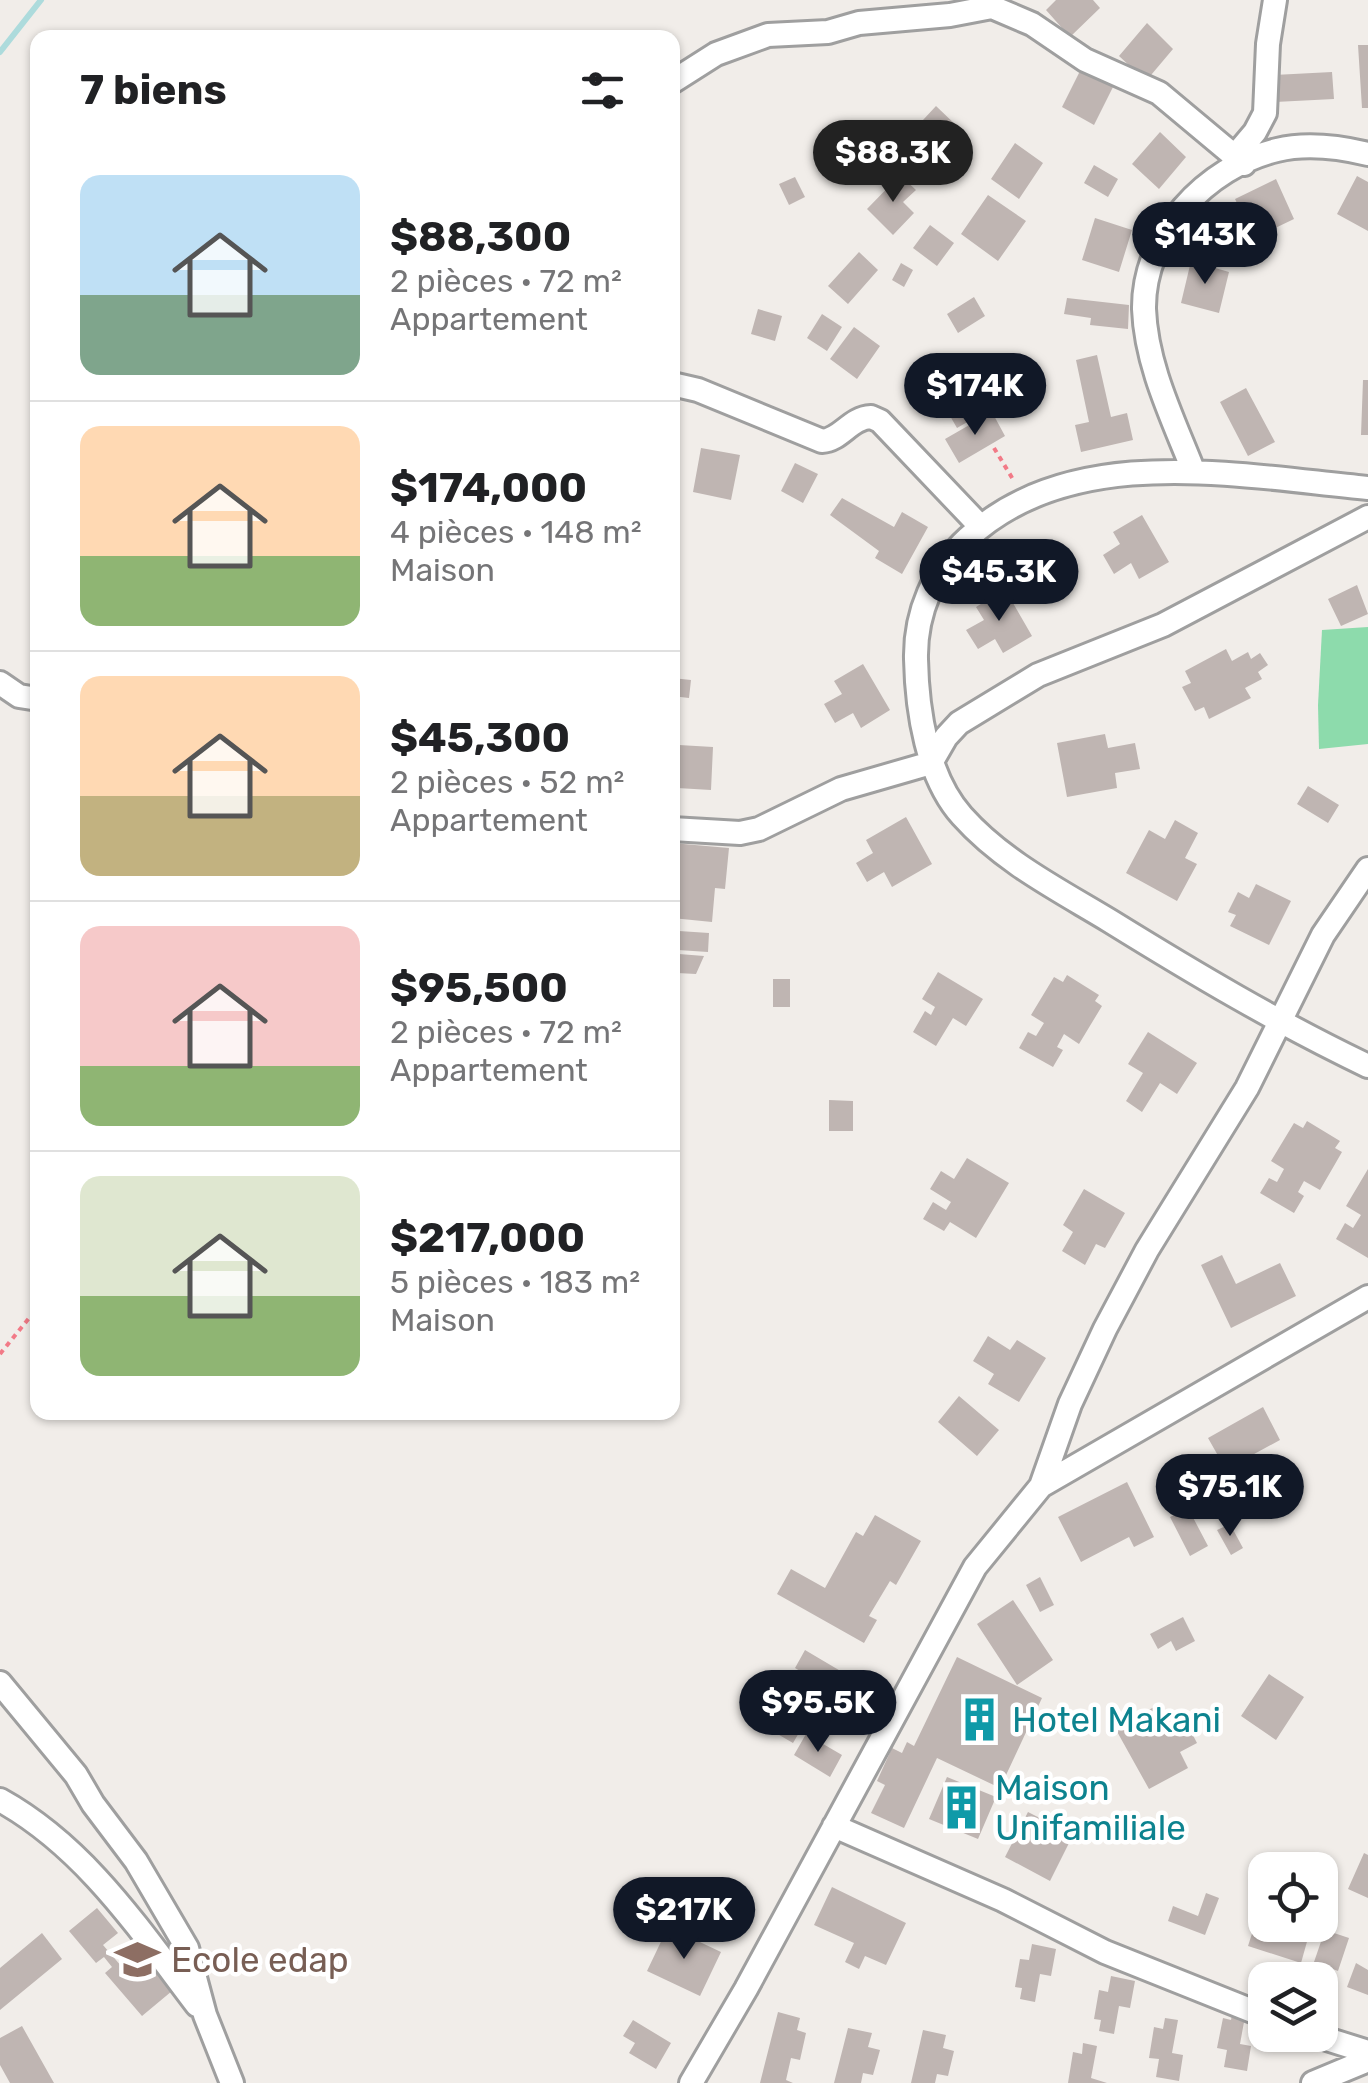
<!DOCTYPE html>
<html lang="fr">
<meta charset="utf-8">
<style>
body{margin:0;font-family:Rubik,sans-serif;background:#f2f2f2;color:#202124;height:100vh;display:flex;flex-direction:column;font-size:38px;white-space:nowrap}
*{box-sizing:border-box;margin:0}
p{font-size:32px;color:#757577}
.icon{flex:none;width:55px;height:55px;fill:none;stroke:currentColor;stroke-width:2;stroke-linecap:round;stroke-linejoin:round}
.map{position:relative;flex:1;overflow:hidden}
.side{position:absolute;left:30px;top:30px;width:650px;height:1390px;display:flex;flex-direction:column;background:#fff;border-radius:20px;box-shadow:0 2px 8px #0004}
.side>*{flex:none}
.fabs{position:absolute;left:1248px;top:1852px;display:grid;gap:20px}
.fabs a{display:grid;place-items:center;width:90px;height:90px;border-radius:20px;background:#fff;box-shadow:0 2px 8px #0004;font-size:50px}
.price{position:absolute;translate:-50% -85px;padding:0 22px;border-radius:35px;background:#111827;color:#fff;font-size:32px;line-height:65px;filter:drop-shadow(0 2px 5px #0008)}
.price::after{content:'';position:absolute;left:50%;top:60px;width:30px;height:22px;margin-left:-15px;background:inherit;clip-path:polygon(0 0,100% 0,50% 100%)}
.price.on{background:#222;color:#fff}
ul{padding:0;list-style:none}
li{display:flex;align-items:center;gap:30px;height:250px;padding:0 50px}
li+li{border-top:2px solid #e0e0e0}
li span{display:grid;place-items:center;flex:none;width:280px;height:200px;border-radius:20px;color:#555}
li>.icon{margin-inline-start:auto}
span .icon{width:120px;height:120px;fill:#fffc;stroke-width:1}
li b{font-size:42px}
h2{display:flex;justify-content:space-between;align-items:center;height:120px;padding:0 50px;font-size:42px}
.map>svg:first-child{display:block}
.pitch{fill:#8ddbac}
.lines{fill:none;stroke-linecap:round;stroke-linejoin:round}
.stream{stroke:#addbdc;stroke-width:6}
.building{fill:#bfb5b2}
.street-casing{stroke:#9f9f9f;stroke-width:28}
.path{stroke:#f27a87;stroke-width:4;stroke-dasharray:5 5;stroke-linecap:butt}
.street{stroke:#fff;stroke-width:22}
.labels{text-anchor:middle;stroke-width:9;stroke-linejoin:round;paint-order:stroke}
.culture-label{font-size:35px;fill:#0d838f;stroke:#fff;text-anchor:start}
.education-label{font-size:35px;fill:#785e54;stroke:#fff;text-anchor:start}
</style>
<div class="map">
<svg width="1368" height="2083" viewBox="0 0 1368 2083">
<rect width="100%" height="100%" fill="#f1ede9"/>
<path class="pitch" d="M1368,627v117l-49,5 -1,-44 4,-75z"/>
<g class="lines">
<path class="stream" d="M0,52l41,-52"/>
</g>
<path class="building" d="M1056,0h37l7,8 -30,29 -24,-27z
M1147,23l26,26 -27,32 -27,-25z
M1358,45h10v63h-6z
M1081,69l32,18 -19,38 -32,-18z
M1332,72l2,27 -59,3 -1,-27z
M936,106l23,22 -26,28 -23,-22z
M1160,132l26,25 -27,32 -27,-25z
M1015,143l28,20 -24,36 -28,-20z
M1094,165l24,14 -10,18 -24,-14z
M900,175l16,15 -13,12 11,11 -21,22 -26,-26z
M1357,176l11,6v49l-31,-17z
M795,177l10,20 -16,8 -10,-21z
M1276,179l18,40 -40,19 -19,-39z
M988,195l38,26 -28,40 -37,-27z
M1095,218l37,12 -13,42 -37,-12z
M930,225l24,18 -17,23 -24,-18z
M859,252l19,18 -30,34 -20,-18z
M1191,261l38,11 -10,41 -38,-10z
M901,263l12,7 -9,17 -12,-7z
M974,297l11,19 -27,17 -11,-19z
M1067,298l62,7 -1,24 -38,-4 1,-7 -27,-4z
M758,309l24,7 -7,25 -24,-7z
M822,314l20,13 -15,24 -20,-13z
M854,327l26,19 -23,33 -27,-20z
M1097,355l14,62 16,-4 6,27 -52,12 -6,-27 14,-3 -13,-62z
M950,372l26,45 -19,11 -26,-45z
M1363,380h5v55h-7z
M1246,388l29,54 -27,14 -28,-54z
M992,412l13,24 -46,27 -14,-24z
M701,448l39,7 -9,45 -38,-8z
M795,463l23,11 -15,29 -22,-12z
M842,498l52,29 8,-15 26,15 -26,47 -27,-16 4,-7 -49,-36z
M1142,515l27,47 -30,17 -8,-16 -17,11 -11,-19 17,-11 -7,-12z
M1357,585l11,29 -27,12 -13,-27z
M1005,589l27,47 -29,17 -8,-14 -17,10 -12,-19 18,-10 -8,-13z
M1226,649l6,12 16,-9 3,7 9,-6 8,12 -10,7 4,7 -17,9 6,10 -42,21 -5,-12 -9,4 -13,-24 9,-4 -6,-12z
M863,664l27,46 -29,18 -8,-15 -18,10 -11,-19 18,-10 -8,-13z
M672,678l19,2 -2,18 -17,-2z
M1105,734l3,14 27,-5 5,26 -25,4 2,15 -50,9 -10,-54z
M679,745l34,2 -2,43 -34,-2z
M1308,786l31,19 -11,18 -31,-19z
M906,817l26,47 -40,23 -8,-15 -17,10 -11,-19 17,-10 -7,-13z
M1175,820l23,13 -13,25 12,6 -20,37 -51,-28 23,-43 16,9z
M672,843l57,5 -4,41 -10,-1 -3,34 -40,-4z
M1256,884l35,17 -22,44 -39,-19 6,-11 -8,-3 10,-20 11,6z
M679,931l30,2 -1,19 -30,-2z
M679,954l25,2 -8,18 -19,-1z
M938,972l45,27 -17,27 -13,-8 -17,28 -23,-14 12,-21 6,4 4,-8 -13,-8z
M1067,975l32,20 -4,6 7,5 -23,38 -15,-10 -7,13 6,3 -10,17 -34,-19 9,-16 8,4 8,-13 -13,-8 23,-38 9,5z
M773,979h17v28h-17z
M1148,1032l49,31 -20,31 -17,-11 -18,29 -16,-11 17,-28 -15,-9z
M829,1100l24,1v30h-24z
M1307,1121l33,20 -5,7 7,4 -22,38 -16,-9 -6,11 6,4 -10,17 -34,-20 9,-15 8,4 7,-13 -13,-8 23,-38 9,5z
M967,1158l42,25 -33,55 -26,-16 -6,9 -21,-12 10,-17 13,8 5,-8 -21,-13 11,-18 13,8z
M1368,1169v89l-32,-19 9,-16 8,5 8,-13 -15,-9z
M1084,1189l41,24 -20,35 -9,-4 -11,21 -23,-14 11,-19 -10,-7z
M1222,1255l14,29 44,-21 16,33 -65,32 -30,-63z
M988,1336l22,14 7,-10 29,18 -27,44 -31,-18 6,-10 -21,-13z
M959,1396l40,34 -22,26 -39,-34z
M1263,1407l17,33 -35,19 10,18 -18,12 -29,-51z
M1127,1482l27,55 -20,10 -5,-10 -48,25 -23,-45z
M1188,1508l20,38 -18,10 -20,-39z
M875,1515l46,26 -25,44 -6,-4 -21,35 8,4 -13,23 -87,-49 14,-25 34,19 31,-56 7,4z
M1230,1524l13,24 -12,7 -14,-25z
M1040,1577l14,28 -14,7 -14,-27z
M1013,1600l40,60 -36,25 -40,-61z
M1183,1617l12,24 -19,10 -5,-10 -13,8 -8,-15z
M805,1650l71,42 -11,18 -70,-42z
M957,1657l85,41 -42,90 -63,-30 -33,70 -33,-15 14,-28 -8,-4 15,-33 10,5 5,-11 7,4z
M1269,1674l35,23 -28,43 -35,-24z
M761,1678l52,31 -20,34 -52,-30z
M1156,1706l11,21 17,-9 13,25 -17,9 8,16 -39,21 -34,-61z
M806,1734l36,21 -12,22 -36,-22z
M947,1777l49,20 -18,42 -49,-20z
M1028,1812l45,23 -23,46 -45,-24z
M1364,1853l4,2v43l-20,-9z
M832,1887l74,36 -20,42 -21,-9 -6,13 -14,-7 9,-19 -40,-18z
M1206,1893l13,5 -14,37 -37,-14 5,-15 25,10z
M97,1908l21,25 -15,12 19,22 18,-15 32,39 -30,25 -37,-43 7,-6 -8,-10 -8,6 -27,-32z
M1258,1915l7,2v8h26l19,6 -9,32 -53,-17z
M668,1927l53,25 -21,44 -53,-25z
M1325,1930l24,8 -11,33 -24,-9z
M42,1933l20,26 -62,51v-42z
M1032,1944l24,5 -5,27 -11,-2 -5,28 -15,-3 2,-11 -7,-1 5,-28 9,1z
M1356,1963l12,7v25l-21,-8z
M1111,1976l24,5 -5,27 -11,-2 -5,28 -15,-3 2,-11 -7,-1 5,-29 9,2z
M1233,2009l13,2 -6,33 11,2 -4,25 -23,-4 3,-17 -10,-2 6,-30 8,2z
M778,2012l22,6 -3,12 9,3 -6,27 -9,-2 -5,22 7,3h-33z
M1165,2018l13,2 -6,33 11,2 -4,26 -23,-4 3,-18 -10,-1 5,-31 9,2z
M633,2020l38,23 -15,26 -27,-16 6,-10 -12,-7z
M22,2026l32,57h-44l-10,-18v-27z
M848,2028l24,5 -4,14 12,3 -7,25 -10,-2 -2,10h-27z
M923,2030l23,5 -3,13 11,3 -6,25 -11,-2 -2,9h-24z
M1083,2043l14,3 -6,32 16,5h-39l5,-31 9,2z"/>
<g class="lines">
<defs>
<path id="street" d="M672,82l44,-28 52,-19 60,-3 31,-9 91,-8 42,-8 40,17 53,36 74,33 85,71
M1233,158l22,-26 10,-19 3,-69 7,-44
M672,384l26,6 124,51c19,-1 28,-23 49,-24l9,4 100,105
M1193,470c-20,-51 -47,-105 -49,-161 -1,-75 62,-142 133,-159 29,-7 62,-3 91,4
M1368,488c-128,-12 -296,-47 -400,50 -34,31 -53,75 -52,121 1,52 11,118 46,157 41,46 97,74 148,105 84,52 168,102 258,145
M0,683l19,13 19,3
M672,829l68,4 19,-4 82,-40 90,-26 15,-26 13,-14 79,-48 125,-50 205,-108
M1041,1486l327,-189
M0,1683l76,92 17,29 43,57 51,87 18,67 27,68
M0,1800c85,47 139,129 197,205
M834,1826l169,74 102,52 160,64
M1314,2035l54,17
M691,2083l55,-94 229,-422 66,-81 29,-82 35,-75 42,-79 100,-162 76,-153 45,-66
M1313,2083l55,-23"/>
</defs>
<use href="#street" class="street-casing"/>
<path class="path" d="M994,448l20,33
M0,1354l38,-47"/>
<use href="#street" class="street"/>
</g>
<defs>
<symbol id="building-bare" viewBox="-9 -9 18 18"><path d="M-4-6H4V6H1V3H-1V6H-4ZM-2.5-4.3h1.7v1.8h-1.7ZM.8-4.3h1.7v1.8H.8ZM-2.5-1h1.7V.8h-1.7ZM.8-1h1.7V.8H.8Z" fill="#0f9aa8" stroke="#fff" stroke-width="2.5" paint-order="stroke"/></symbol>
<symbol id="school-bare" viewBox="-9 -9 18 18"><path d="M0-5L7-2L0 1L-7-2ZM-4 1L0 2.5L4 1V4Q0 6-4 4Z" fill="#8d6e63" stroke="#fff" stroke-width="2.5" paint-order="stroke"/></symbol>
</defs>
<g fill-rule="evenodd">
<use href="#building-bare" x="948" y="1688" width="63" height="63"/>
<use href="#building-bare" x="930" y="1776" width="63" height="63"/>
<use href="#school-bare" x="106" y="1928" width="63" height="63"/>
</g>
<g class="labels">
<g class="culture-label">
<text x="1012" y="1732">Hotel Makani</text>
<text x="995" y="1800">Maison<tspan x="995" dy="40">Unifamiliale</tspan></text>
</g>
<g class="education-label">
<text x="171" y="1972">Ecole edap</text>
</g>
</g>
</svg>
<div class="fabs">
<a><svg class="icon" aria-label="locate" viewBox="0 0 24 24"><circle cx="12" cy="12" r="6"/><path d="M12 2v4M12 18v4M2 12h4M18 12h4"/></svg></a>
<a><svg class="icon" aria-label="layers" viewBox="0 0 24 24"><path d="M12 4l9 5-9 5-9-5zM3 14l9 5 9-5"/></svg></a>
</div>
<b class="price on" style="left:893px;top:205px">$88.3K</b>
<b class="price" style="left:1205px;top:287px">$143K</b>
<b class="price" style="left:975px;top:438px">$174K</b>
<b class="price" style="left:999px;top:624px">$45.3K</b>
<b class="price" style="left:1230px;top:1539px">$75.1K</b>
<b class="price" style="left:818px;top:1755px">$95.5K</b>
<b class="price" style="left:684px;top:1962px">$217K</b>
<section class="side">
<h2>7 biens<svg class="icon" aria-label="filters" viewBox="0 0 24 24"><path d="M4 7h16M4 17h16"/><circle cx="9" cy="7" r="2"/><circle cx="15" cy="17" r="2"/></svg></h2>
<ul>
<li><span style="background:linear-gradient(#bfe0f5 60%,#7fa58c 0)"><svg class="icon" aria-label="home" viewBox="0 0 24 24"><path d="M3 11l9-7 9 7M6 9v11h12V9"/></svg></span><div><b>$88,300</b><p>2 pièces · 72 m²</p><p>Appartement</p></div></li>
<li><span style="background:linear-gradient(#ffd9b3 65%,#8fb573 0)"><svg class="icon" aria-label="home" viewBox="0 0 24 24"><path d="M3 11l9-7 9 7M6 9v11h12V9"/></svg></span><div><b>$174,000</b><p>4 pièces · 148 m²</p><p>Maison</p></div></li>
<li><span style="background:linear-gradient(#ffd9b3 60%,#c2b280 0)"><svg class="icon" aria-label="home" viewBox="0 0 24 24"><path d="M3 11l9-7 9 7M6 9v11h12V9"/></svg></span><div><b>$45,300</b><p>2 pièces · 52 m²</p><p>Appartement</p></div></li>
<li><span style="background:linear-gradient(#f6c9c9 70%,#8fb573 0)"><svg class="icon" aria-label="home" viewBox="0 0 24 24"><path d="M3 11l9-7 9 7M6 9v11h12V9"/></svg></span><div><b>$95,500</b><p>2 pièces · 72 m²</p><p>Appartement</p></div></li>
<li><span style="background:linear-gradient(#dfe7d0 60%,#8fb573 0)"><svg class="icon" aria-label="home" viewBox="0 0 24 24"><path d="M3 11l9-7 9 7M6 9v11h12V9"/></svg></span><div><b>$217,000</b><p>5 pièces · 183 m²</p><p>Maison</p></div></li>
</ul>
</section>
</div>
